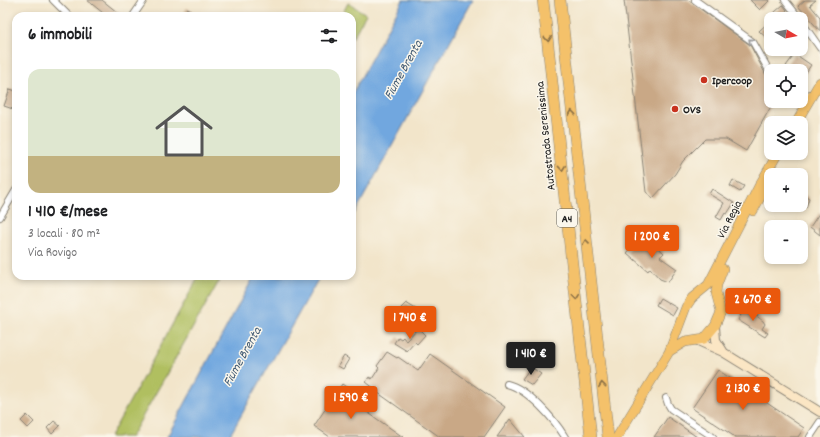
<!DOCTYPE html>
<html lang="it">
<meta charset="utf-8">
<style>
body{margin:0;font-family:Dekko,sans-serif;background:#f2f2f2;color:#202124;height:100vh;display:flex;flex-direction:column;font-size:15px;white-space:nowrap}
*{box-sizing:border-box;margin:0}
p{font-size:13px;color:#757577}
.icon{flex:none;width:22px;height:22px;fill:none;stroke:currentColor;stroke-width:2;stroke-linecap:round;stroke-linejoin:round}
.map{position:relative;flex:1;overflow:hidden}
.sheet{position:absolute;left:12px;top:12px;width:344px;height:268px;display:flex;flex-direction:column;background:#fff;border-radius:12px;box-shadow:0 2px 6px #0003}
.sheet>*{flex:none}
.needle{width:26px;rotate:100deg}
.controls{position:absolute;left:764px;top:12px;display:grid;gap:8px}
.controls a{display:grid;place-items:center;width:44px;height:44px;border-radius:8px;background:#fff;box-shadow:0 2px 6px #0003;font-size:20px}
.price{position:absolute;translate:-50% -34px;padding:0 9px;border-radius:4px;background:#ea580c;color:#fff;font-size:13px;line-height:26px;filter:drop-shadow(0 1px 2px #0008)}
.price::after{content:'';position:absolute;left:50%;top:24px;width:12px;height:9px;margin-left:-6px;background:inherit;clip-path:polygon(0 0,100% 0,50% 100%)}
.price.selected{background:#222;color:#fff}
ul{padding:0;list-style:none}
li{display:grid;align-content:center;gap:8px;height:212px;padding:0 16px}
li+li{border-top:1px solid #e0e0e0}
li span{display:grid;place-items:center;height:124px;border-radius:12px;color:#555}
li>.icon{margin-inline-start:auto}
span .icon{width:72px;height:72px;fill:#fffc;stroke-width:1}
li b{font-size:17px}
h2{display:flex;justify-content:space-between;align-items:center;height:48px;padding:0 16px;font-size:17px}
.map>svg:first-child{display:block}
.green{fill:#b0bf61;stroke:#666e3e}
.water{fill:#71a7df;stroke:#46627e}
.building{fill:#c9a886}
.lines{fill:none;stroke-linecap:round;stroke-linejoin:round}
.street-casing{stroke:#878073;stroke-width:8}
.secondary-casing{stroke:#878073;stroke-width:10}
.primary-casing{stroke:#878073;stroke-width:10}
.highway-casing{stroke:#878073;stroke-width:12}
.street{stroke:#fff;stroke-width:6}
.secondary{stroke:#fbe6c4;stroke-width:8}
.primary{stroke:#f4c16b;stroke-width:9}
.highway{stroke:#f4c16b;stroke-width:11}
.oneway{stroke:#886e44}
.oneway2{stroke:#999}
.poi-dot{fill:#c8321e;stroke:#fbf7ec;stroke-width:1.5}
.labels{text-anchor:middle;stroke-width:3;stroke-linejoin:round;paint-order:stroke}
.shield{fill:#fbf7ec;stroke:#5f5e5a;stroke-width:1}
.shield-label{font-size:11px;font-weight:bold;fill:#1c1c1c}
.poi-label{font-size:12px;font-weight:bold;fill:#1c1c1c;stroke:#fbf7ec;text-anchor:start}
.street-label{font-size:12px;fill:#1c1c1c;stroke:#fbf7ec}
.water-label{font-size:13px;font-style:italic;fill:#425b74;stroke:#fbf7ec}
</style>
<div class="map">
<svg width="820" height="437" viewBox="0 0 820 437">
<rect width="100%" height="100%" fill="#fbf7ec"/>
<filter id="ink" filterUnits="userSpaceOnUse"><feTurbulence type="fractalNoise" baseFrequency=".025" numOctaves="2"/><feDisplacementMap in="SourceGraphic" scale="8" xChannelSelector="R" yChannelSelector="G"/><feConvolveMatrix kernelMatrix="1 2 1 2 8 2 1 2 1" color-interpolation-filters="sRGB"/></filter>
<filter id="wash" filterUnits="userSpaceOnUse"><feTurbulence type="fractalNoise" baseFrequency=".012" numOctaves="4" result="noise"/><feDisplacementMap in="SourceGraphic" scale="16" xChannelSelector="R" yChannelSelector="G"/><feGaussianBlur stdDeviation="0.9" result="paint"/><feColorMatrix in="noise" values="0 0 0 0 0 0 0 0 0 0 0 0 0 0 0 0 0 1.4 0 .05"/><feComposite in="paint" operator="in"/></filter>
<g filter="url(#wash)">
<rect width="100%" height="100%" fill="#f2e5ca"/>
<path class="green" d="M348,3l18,11 -14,25v-23h-11z
M199,276h23l-91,161h-21z"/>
<path class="water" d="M403,0h70l-121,218v-124z
M254,276h66l-91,161h-62z"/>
<g id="blocks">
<path class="building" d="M87,0h15l20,16h-21l2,-3z
M624,0h64l62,45 16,30 5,4v22h3l-28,50 -20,-12h-21l-22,22 -8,13 -22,24 -7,-6z
M750,0h20l-10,10z
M805,0h11l-6,5 10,12v14l-22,-25z
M783,5l4,5 -3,3 5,6h-22z
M187,8l12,8h-17z
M771,20v22l-12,-11z
M795,54l16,11 -10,15v-9h-8l-7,-5z
M10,89l6,2v8l-3,10 -9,-3z
M733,180l11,6 -4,6 -10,-6z
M712,189l22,14 -7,11 -2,-1 -4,7 -5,-3 8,-14 -15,-9z
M801,193l8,5 -3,10 -2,-2 -3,5z
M820,212v23l-10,-8z
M643,234l21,19 -4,4 17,12 -9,13 -8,-3 -10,-11 -2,3 -21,-18z
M660,298l17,10 -4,7 -17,-10z
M406,303l13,8 -1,3 3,2 -3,5 -17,-13z
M745,307l18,14 2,3 -3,5 6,4 -3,4 -27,-17z
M418,328l7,7 -8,9 -2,-2 -8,9 -13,-8 4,-6 3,2 2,-2 3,4z
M387,352l10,6 1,-1 20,14 12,-17 75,53 -21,30h-44l-66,-47 1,-1 -9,-7 3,-5 3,2 7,-11 -2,-2z
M344,356l5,3 -6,10 -5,-3z
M531,367l10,7 -9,11 -10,-6z
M718,370l86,58 -6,9h-63l-43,-29z
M342,384l7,5 -5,7 59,41h-73l-16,-11z
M27,415l7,7 -6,6 -7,-7z
M668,417l29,20h-43z
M510,419l15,18h-28z
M54,421l6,5 -8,8 -5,-6z"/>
</g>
</g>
<g filter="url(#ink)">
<use href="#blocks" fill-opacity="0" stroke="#878073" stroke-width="1"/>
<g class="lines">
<defs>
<path id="street" d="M53,0l16,16
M695,0l58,42 18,32
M785,0l15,19
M133,16l11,-16
M801,21l19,27
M801,93l7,2 5,-2
M0,217l16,-27
M507,384c21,5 47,35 58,53
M666,398l2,6 3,5 42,28
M810,437l10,-15"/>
<path id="secondary" d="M715,326l1,14 7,11
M698,341l25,11 97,60"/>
<path id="primary" d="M796,123l24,-41
M753,211l18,-34
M670,351l15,-9 19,-3 11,-13 6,-14 -5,-19 1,-8 6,-16
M617,437l52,-85 17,-45 6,-9 16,-13 51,-99 19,-33"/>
<path id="highway" d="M543,0l48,437
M560,0l48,437"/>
</defs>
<use href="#street" class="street-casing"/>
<use href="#secondary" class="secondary-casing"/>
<use href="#primary" class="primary-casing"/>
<use href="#highway" class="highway-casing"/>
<use href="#street" class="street"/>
<use href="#secondary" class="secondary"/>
<use href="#primary" class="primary"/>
<use href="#highway" class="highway"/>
</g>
<defs><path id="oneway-chevron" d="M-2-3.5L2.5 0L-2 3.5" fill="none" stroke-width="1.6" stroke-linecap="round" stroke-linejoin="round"/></defs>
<g class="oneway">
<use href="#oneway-chevron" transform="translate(548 39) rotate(84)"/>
<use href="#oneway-chevron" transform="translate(572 113) rotate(-96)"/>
<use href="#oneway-chevron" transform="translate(562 168) rotate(84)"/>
<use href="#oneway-chevron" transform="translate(586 242) rotate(-96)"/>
<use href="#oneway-chevron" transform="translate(576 297) rotate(84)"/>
<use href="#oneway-chevron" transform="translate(602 385) rotate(-96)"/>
</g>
<use class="oneway2" href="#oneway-chevron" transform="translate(751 41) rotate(-140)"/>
</g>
<g class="poi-dot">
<circle cx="704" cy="80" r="4"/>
<circle cx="675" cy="109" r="4"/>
</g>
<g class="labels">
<rect class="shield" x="557" y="209" width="20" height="18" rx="3"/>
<g class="shield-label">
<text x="567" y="222">A4</text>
</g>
<g class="poi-label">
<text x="712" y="84">Ipercoop</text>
<text x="683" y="113">OVS</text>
</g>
<g class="street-label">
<text transform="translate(545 136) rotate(-96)" y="4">Autostrada Serenissima</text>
<text transform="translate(729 219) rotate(-63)" y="4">Via Regia</text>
</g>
<g class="water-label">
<text transform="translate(402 69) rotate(-61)" y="5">Fiume Brenta</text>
<text transform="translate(241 356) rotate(-61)" y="5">Fiume Brenta</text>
</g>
</g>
</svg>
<div class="controls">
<a><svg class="needle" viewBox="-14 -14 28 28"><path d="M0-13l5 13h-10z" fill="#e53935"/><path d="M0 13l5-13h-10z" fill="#757577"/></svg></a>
<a><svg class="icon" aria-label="locate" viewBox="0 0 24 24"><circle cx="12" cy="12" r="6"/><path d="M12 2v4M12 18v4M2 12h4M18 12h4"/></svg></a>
<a><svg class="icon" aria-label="layers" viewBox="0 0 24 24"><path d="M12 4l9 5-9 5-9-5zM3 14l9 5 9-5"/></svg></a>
<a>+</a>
<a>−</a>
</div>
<b class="price" style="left:652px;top:259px">1 200 €</b>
<b class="price" style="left:753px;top:322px">2 670 €</b>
<b class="price" style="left:410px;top:340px">1 740 €</b>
<b class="price selected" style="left:531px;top:376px">1 410 €</b>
<b class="price" style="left:743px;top:411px">2 130 €</b>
<b class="price" style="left:351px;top:420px">1 590 €</b>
<section class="sheet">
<h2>6 immobili<svg class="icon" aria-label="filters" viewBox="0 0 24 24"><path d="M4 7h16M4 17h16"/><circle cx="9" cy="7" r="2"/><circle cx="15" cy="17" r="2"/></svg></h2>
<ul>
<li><span style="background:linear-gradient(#dfe7d0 70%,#c2b280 0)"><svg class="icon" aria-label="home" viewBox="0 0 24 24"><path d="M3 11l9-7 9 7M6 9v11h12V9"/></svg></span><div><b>1 410 €/mese</b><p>3 locali · 80 m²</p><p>Via Rovigo</p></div></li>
</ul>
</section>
</div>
